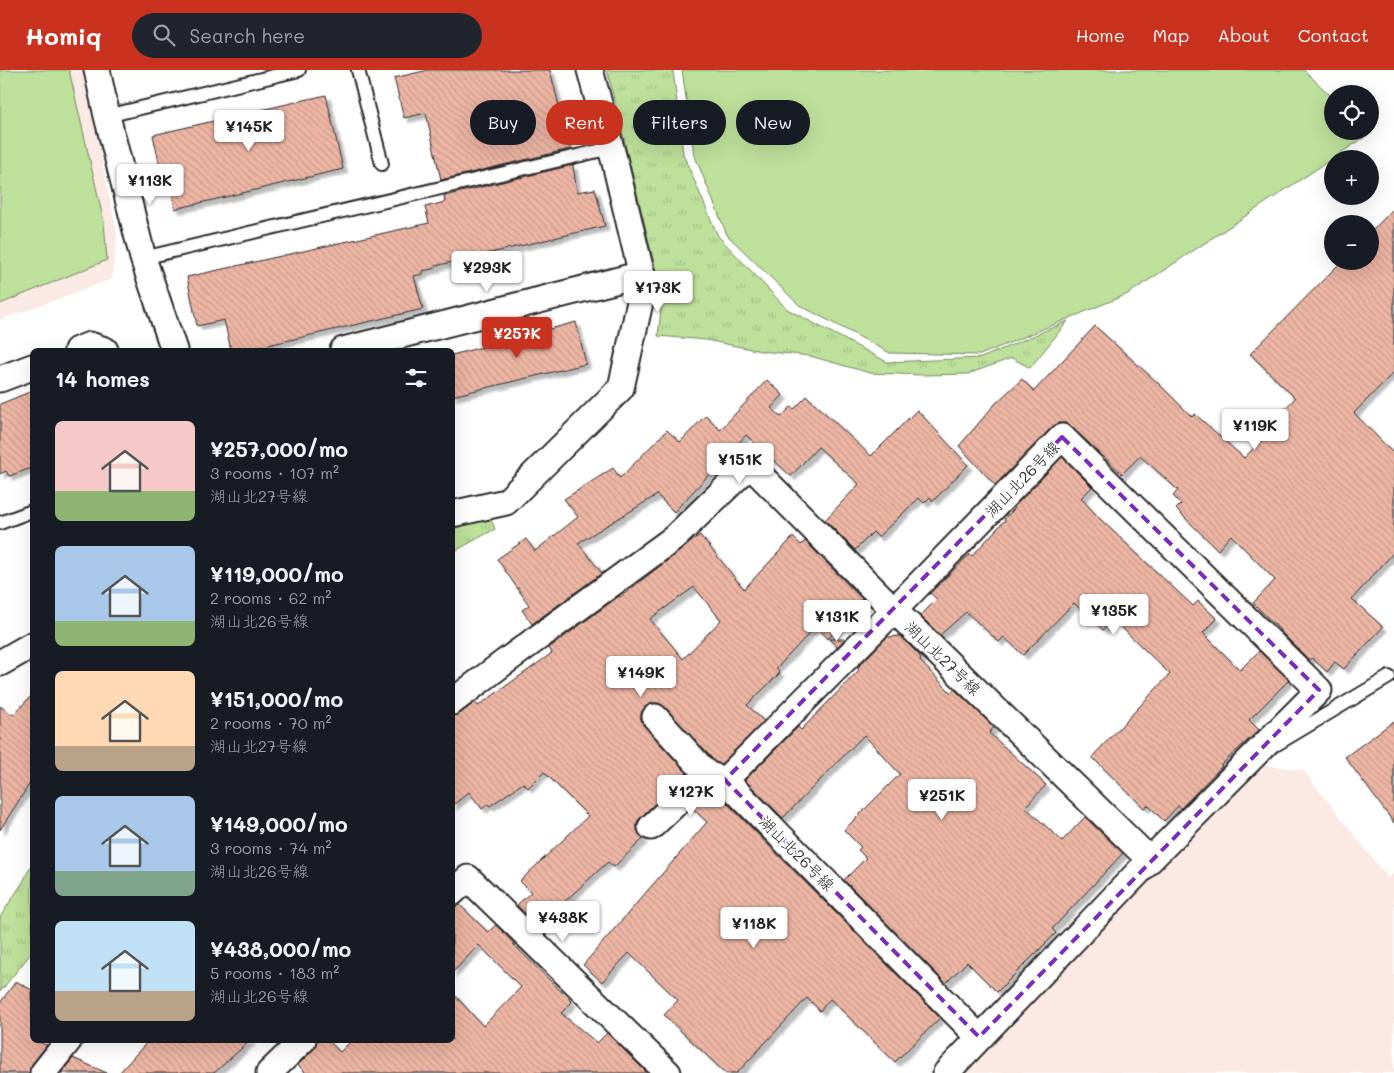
<!DOCTYPE html>
<meta charset="utf-8">
<style>
body{margin:0;font-family:Mali,"Klee One",sans-serif;background:#20242c;color:#f1f3f6;height:100vh;display:flex;flex-direction:column;font-size:19px;white-space:nowrap}
*{box-sizing:border-box;margin:0}
p{font-size:16px;color:#9ea1a6}
.icon{flex:none;width:28px;height:28px;fill:none;stroke:currentColor;stroke-width:2;stroke-linecap:round;stroke-linejoin:round}
.map{position:relative;flex:1;overflow:hidden}
.side{position:absolute;left:30px;top:278px;width:425px;height:695px;display:flex;flex-direction:column;background:#171b24;border-radius:8px;box-shadow:0 5px 20px #0002}
.side>*{flex:none}
.top-card{position:absolute;left:470px;top:30px;width:475px;height:45px;display:flex;gap:10px}
.tools{position:absolute;left:1324px;top:15px;display:grid;gap:10px}
.tools a{display:grid;place-items:center;width:55px;height:55px;border-radius:50%;background:#171b24;box-shadow:0 5px 20px #0002;font-size:25px}
.price{position:absolute;translate:-50% -42px;padding:0 11px;border-radius:5px;background:#fff;color:#222;font-size:16px;line-height:32px;filter:drop-shadow(0 1px 2px #0008)}
.price::after{content:'';position:absolute;left:50%;top:30px;width:15px;height:11px;margin-left:-8px;background:inherit;clip-path:polygon(0 0,100% 0,50% 100%)}
.price.current{background:#c8321e;color:#fff}
ul{padding:0;list-style:none}
li{display:flex;align-items:center;gap:15px;height:125px;padding:0 25px}
li span{display:grid;place-items:center;flex:none;width:140px;height:100px;border-radius:8px;color:#555}
li>.icon{margin-inline-start:auto}
span .icon{width:60px;height:60px;fill:#fffc;stroke-width:1}
li b{font-size:21px}
h2{display:flex;justify-content:space-between;align-items:center;height:60px;padding:0 25px;font-size:21px}
.pill{padding:0 18px;border-radius:22px;background:#171b24;box-shadow:0 5px 20px #0002;font-size:18px;line-height:45px}
.pill.current{background:#c8321e;color:#fff}
header{display:flex;align-items:center;gap:30px;box-sizing:border-box;height:70px;padding:0 25px;background:#c8321e;color:#fff}
header strong{font-size:24px}
nav{display:flex;gap:28px;margin-inline-start:auto;font-size:18px}
.search{width:350px;height:45px;background:#20242c;display:flex;align-items:center;gap:12px;box-sizing:border-box;padding:0 18px;border-radius:28px;color:#9ea1a6;font-size:19px}
.map>svg:first-child{display:block}
.built{fill:#fae9e4}
.grass{fill:url(#grass-tufts);stroke:#748662}
.pitch{fill:#bde09a;stroke:#748662}
.building{fill:url(#building-back-hatch);stroke:#2b2b2b;fill-rule:evenodd;filter:url(#shadow)}
.lines{fill:none;stroke-linecap:round;stroke-linejoin:round}
.lane-casing{stroke:#2b2b2b;stroke-width:16}
.street-casing{stroke:#2b2b2b;stroke-width:29}
.lane{stroke:#fff;stroke-width:12}
.street{stroke:#fff;stroke-width:25}
.marked{fill:none;stroke:#7b2cbf;stroke-width:4;stroke-dasharray:10 6;stroke-linejoin:round}
.labels{text-anchor:middle;stroke-width:4;stroke-linejoin:round;paint-order:stroke}
.street-label{font-size:16px;fill:#2b2b2b;stroke:#fff}
</style>
<header>
<strong>Homiq</strong>
<div class="search"><svg class="icon" aria-label="search" viewBox="0 0 24 24"><circle cx="10" cy="10" r="6"/><path d="M15 15l6 6"/></svg>Search here</div>
<nav><a>Home</a><a>Map</a><a>About</a><a>Contact</a></nav>
</header>
<div class="map">
<svg width="1394" height="1003" viewBox="0 0 1394 1003">
<defs>
<pattern id="grass-tufts" width="24" height="20" patternUnits="userSpaceOnUse" patternTransform="scale(1.25)"><rect width="24" height="20" fill="#bde09a"/><path d="M3 7l-1-3M5 7V3M7 7l1-3M15 17l-1-3M17 17v-4M19 17l1-3" fill="none" stroke="#a3c085"/></pattern>
<pattern id="building-back-hatch" width="6" height="6" patternUnits="userSpaceOnUse" patternTransform="scale(1.25)"><rect width="6" height="6" fill="#edb5a4"/><path d="M-1 5l2 2M0 0l6 6M5-1l2 2" fill="none" stroke="#cb9c8d"/></pattern>
<filter id="shadow"><feDropShadow dx="4.5" dy="4.5" stdDeviation="1" flood-color="#0004"/></filter>
</defs>
<rect width="100%" height="100%" fill="#fff"/>
<filter id="ink" filterUnits="userSpaceOnUse"><feTurbulence type="fractalNoise" baseFrequency=".02" numOctaves="2"/><feDisplacementMap in="SourceGraphic" scale="10" xChannelSelector="R" yChannelSelector="G"/><feConvolveMatrix kernelMatrix="1 2 1 2 8 2 1 2 1" color-interpolation-filters="sRGB"/></filter>
<g filter="url(#ink)">
<path class="built" d="M0,0h83l34,163 -5,46 -112,41z
M1260,689l6,6 37,5 85,108 6,-5v200h-428l20,-21 10,-23z"/>
<path class="grass" d="M607,0h66l10,84 35,82 69,73 100,53 94,-4 87,-37 -38,47 -18,-10 -44,16 -44,1 -54,-2 -60,-17 -49,-5 -55,-11 -48,-4 3,-27 -5,-38z
M490,447l5,12 -42,23 -1,-26z
M32,794v88l-32,40v-75l23,-35z"/>
<path class="pitch" d="M0,0h69l35,152 3,38 -107,44z
M682,0h622l28,27v34h36l3,2 -243,161 -148,61 -90,-2 -91,-48 -72,-70 -33,-81z"/>
<path class="building" d="M428,0h122l20,79 -129,31 -15,-67 -22,5 -10,-40z
M326,25l17,74 -168,40 -6,-35 -7,2 -9,-41z
M573,95l4,27 18,-3 10,37 -170,40 1,2 -13,3v3l-9,2 9,33 -176,41h-16l-7,-30 -27,6 -10,-49 242,-54 -4,-16 20,-5 -1,-6z
M1394,138v164l-40,41 40,41v98l-42,47 31,28 -39,42 -9,-7 -8,10 -15,-14 -3,2 -30,-30h1l-27,-27 22,-23 -44,-45 -13,15 -42,-41 5,-5 -8,-8 5,-6 -38,-34 -18,18 -50,-47 -6,-4h-7l-7,4 -57,58 -36,-39 37,-43 26,-24 12,12 61,-65 63,57 34,34 3,-3 49,44 42,-43 -3,-4 12,-13 -45,-44 92,-93h28v-28z
M576,252l10,42 -134,32v-41z
M767,310l16,15 -12,13 10,9 10,-10 3,2 13,-13 64,60 46,-46 51,55 -35,36 -3,-4 -6,6 -5,-5 -41,39 -5,-5 -18,18 -30,-30 34,-36 -41,-37 -27,29 -45,-41 -72,77 -17,-17 -79,48 24,30 -70,51 -10,-14 7,-5 -32,-46 29,-20 9,12 43,-34 -14,-18 49,-31 7,10 47,-48 13,12 26,-27 14,15z
M32,321v77l-23,8 -3,-5 -6,3v-70z
M1062,387l30,30 -11,11 18,20 94,88 5,-5 19,18 -14,14 37,37 19,-19 30,29 -40,40 10,10 -38,35 1,1 -41,42 -3,-2 -14,15 -16,-16 -4,3 -52,-51 78,-83 -57,-55 -10,11 -29,-27 -51,52 -19,-18 -5,5 -33,-30 -26,23 -20,-19 17,-17 -7,-6 40,-39 2,2 33,-36 -1,-1 11,-11 -1,-1z
M700,465l44,54 49,-52 8,8 4,-4 58,59 -35,39 -12,-13 -40,43 4,4 -33,32 17,16 -43,43 -6,-2 -50,-55 -6,-4h-7l-7,4 -4,6v7l3,6 43,47 -46,44 -4,5v8l6,9 -29,28 -6,-5 -56,51 -3,-2 -14,13 -18,-19 14,-13 -11,-11 68,-65 -44,-44 -16,16 -5,-5 -33,23 -2,-2 -6,5 -13,-17 -17,14v-90l9,-3 14,-11 3,4 74,-53 -3,-5 70,-52 1,1zM694,517l27,33 -38,39 -33,-40z
M900,566l19,19 2,3 -1,3 31,32 3,-4 40,38 -5,6 57,52 -21,22 37,34 23,-24 38,36 -71,76 4,4 -59,59 -30,-30 -21,21 -102,-103 22,-22 -8,-8 3,-3 -17,-17 56,-56 -36,-39 -81,83 -38,-38 53,-53 3,3 58,-60 -2,-2 30,-31z
M829,569h16l-8,8z
M32,625v85l-32,50v-124l13,9z
M1394,651v102l-49,-66z
M711,720l6,3 223,225 -45,44 -65,-63 -10,12 -13,-13 -70,75h-12l-61,-58 14,-15 -49,-47 -27,29 -19,-17 124,-143 -15,-14z
M460,835l28,27 8,-7 18,18v2l58,57 -11,11 36,30 10,-10 40,40h-341l-8,-8 15,-15 4,-10h11l12,12 12,-12h100v-48l31,34 38,-39 -42,-42 -27,28v-66z
M16,911l16,9v50l15,5 -15,19 -3,9h-29v-70z
M149,970h102l-37,33h-95z
M73,988l34,15h-46z"/>
<g class="lines">
<defs>
<path id="lane" d="M358,0l24,94
M107,46l192,-46
M143,188l468,-110
M0,453l32,-12
M1277,674l112,-67"/>
<path id="street" d="M97,0l10,46 36,142 31,92
M77,280l13,-5 15,5
M343,280l299,-76
M0,309l32,-12
M452,444l54,-12 115,-114 23,-104 -29,-121 -25,-93
M0,593l32,-18
M452,632l50,-38 172,-126 76,-73 144,145 256,250
M655,647l52,57
M651,757l56,-53 18,6
M452,823l16,-15 200,195
M43,1003l26,-33
M269,1003l34,-33
M946,1003l204,-213 169,-170 -257,-253 -168,173 -169,170 254,257"/>
</defs>
<use href="#lane" class="lane-casing"/>
<use href="#street" class="street-casing"/>
<use href="#lane" class="lane"/>
<use href="#street" class="street"/>
</g>
</g>
<path class="marked" d="M1062,367l257,253 -340,347 -254,-257z"/>
<g class="labels">
<g class="street-label">
<text transform="translate(1022 409) rotate(-46)" y="6">湖山北26号線</text>
<text transform="translate(943 588) rotate(44)" y="6">湖山北27号線</text>
<text transform="translate(797 783) rotate(45)" y="6">湖山北26号線</text>
</g>
</g>
</svg>
<div class="tools">
<a><svg class="icon" aria-label="locate" viewBox="0 0 24 24"><circle cx="12" cy="12" r="6"/><path d="M12 2v4M12 18v4M2 12h4M18 12h4"/></svg></a>
<a>+</a>
<a>−</a>
</div>
<b class="price" style="left:249px;top:82px">¥145K</b>
<b class="price" style="left:150px;top:136px">¥113K</b>
<b class="price" style="left:487px;top:223px">¥293K</b>
<b class="price" style="left:658px;top:243px">¥173K</b>
<b class="price current" style="left:517px;top:289px">¥257K</b>
<b class="price" style="left:1255px;top:381px">¥119K</b>
<b class="price" style="left:740px;top:415px">¥151K</b>
<b class="price" style="left:1114px;top:566px">¥135K</b>
<b class="price" style="left:837px;top:572px">¥131K</b>
<b class="price" style="left:641px;top:628px">¥149K</b>
<b class="price" style="left:691px;top:747px">¥127K</b>
<b class="price" style="left:942px;top:751px">¥251K</b>
<b class="price" style="left:563px;top:873px">¥438K</b>
<b class="price" style="left:754px;top:879px">¥118K</b>
<div class="top-card">
<a class="pill">Buy</a>
<a class="pill current">Rent</a>
<a class="pill">Filters</a>
<a class="pill">New</a>
</div>
<section class="side">
<h2>14 homes<svg class="icon" aria-label="filters" viewBox="0 0 24 24"><path d="M4 7h16M4 17h16"/><circle cx="9" cy="7" r="2"/><circle cx="15" cy="17" r="2"/></svg></h2>
<ul>
<li><span style="background:linear-gradient(#f6c9c9 70%,#8fb573 0)"><svg class="icon" aria-label="home" viewBox="0 0 24 24"><path d="M3 11l9-7 9 7M6 9v11h12V9"/></svg></span><div><b>¥257,000/mo</b><p>3 rooms · 107 m²</p><p>湖山北27号線</p></div></li>
<li><span style="background:linear-gradient(#a9c7e8 75%,#8fb573 0)"><svg class="icon" aria-label="home" viewBox="0 0 24 24"><path d="M3 11l9-7 9 7M6 9v11h12V9"/></svg></span><div><b>¥119,000/mo</b><p>2 rooms · 62 m²</p><p>湖山北26号線</p></div></li>
<li><span style="background:linear-gradient(#ffd9b3 75%,#b9a48a 0)"><svg class="icon" aria-label="home" viewBox="0 0 24 24"><path d="M3 11l9-7 9 7M6 9v11h12V9"/></svg></span><div><b>¥151,000/mo</b><p>2 rooms · 70 m²</p><p>湖山北27号線</p></div></li>
<li><span style="background:linear-gradient(#a9c7e8 75%,#7fa58c 0)"><svg class="icon" aria-label="home" viewBox="0 0 24 24"><path d="M3 11l9-7 9 7M6 9v11h12V9"/></svg></span><div><b>¥149,000/mo</b><p>3 rooms · 74 m²</p><p>湖山北26号線</p></div></li>
<li><span style="background:linear-gradient(#bfe0f5 70%,#b9a48a 0)"><svg class="icon" aria-label="home" viewBox="0 0 24 24"><path d="M3 11l9-7 9 7M6 9v11h12V9"/></svg></span><div><b>¥438,000/mo</b><p>5 rooms · 183 m²</p><p>湖山北26号線</p></div></li>
</ul>
</section>
</div>
